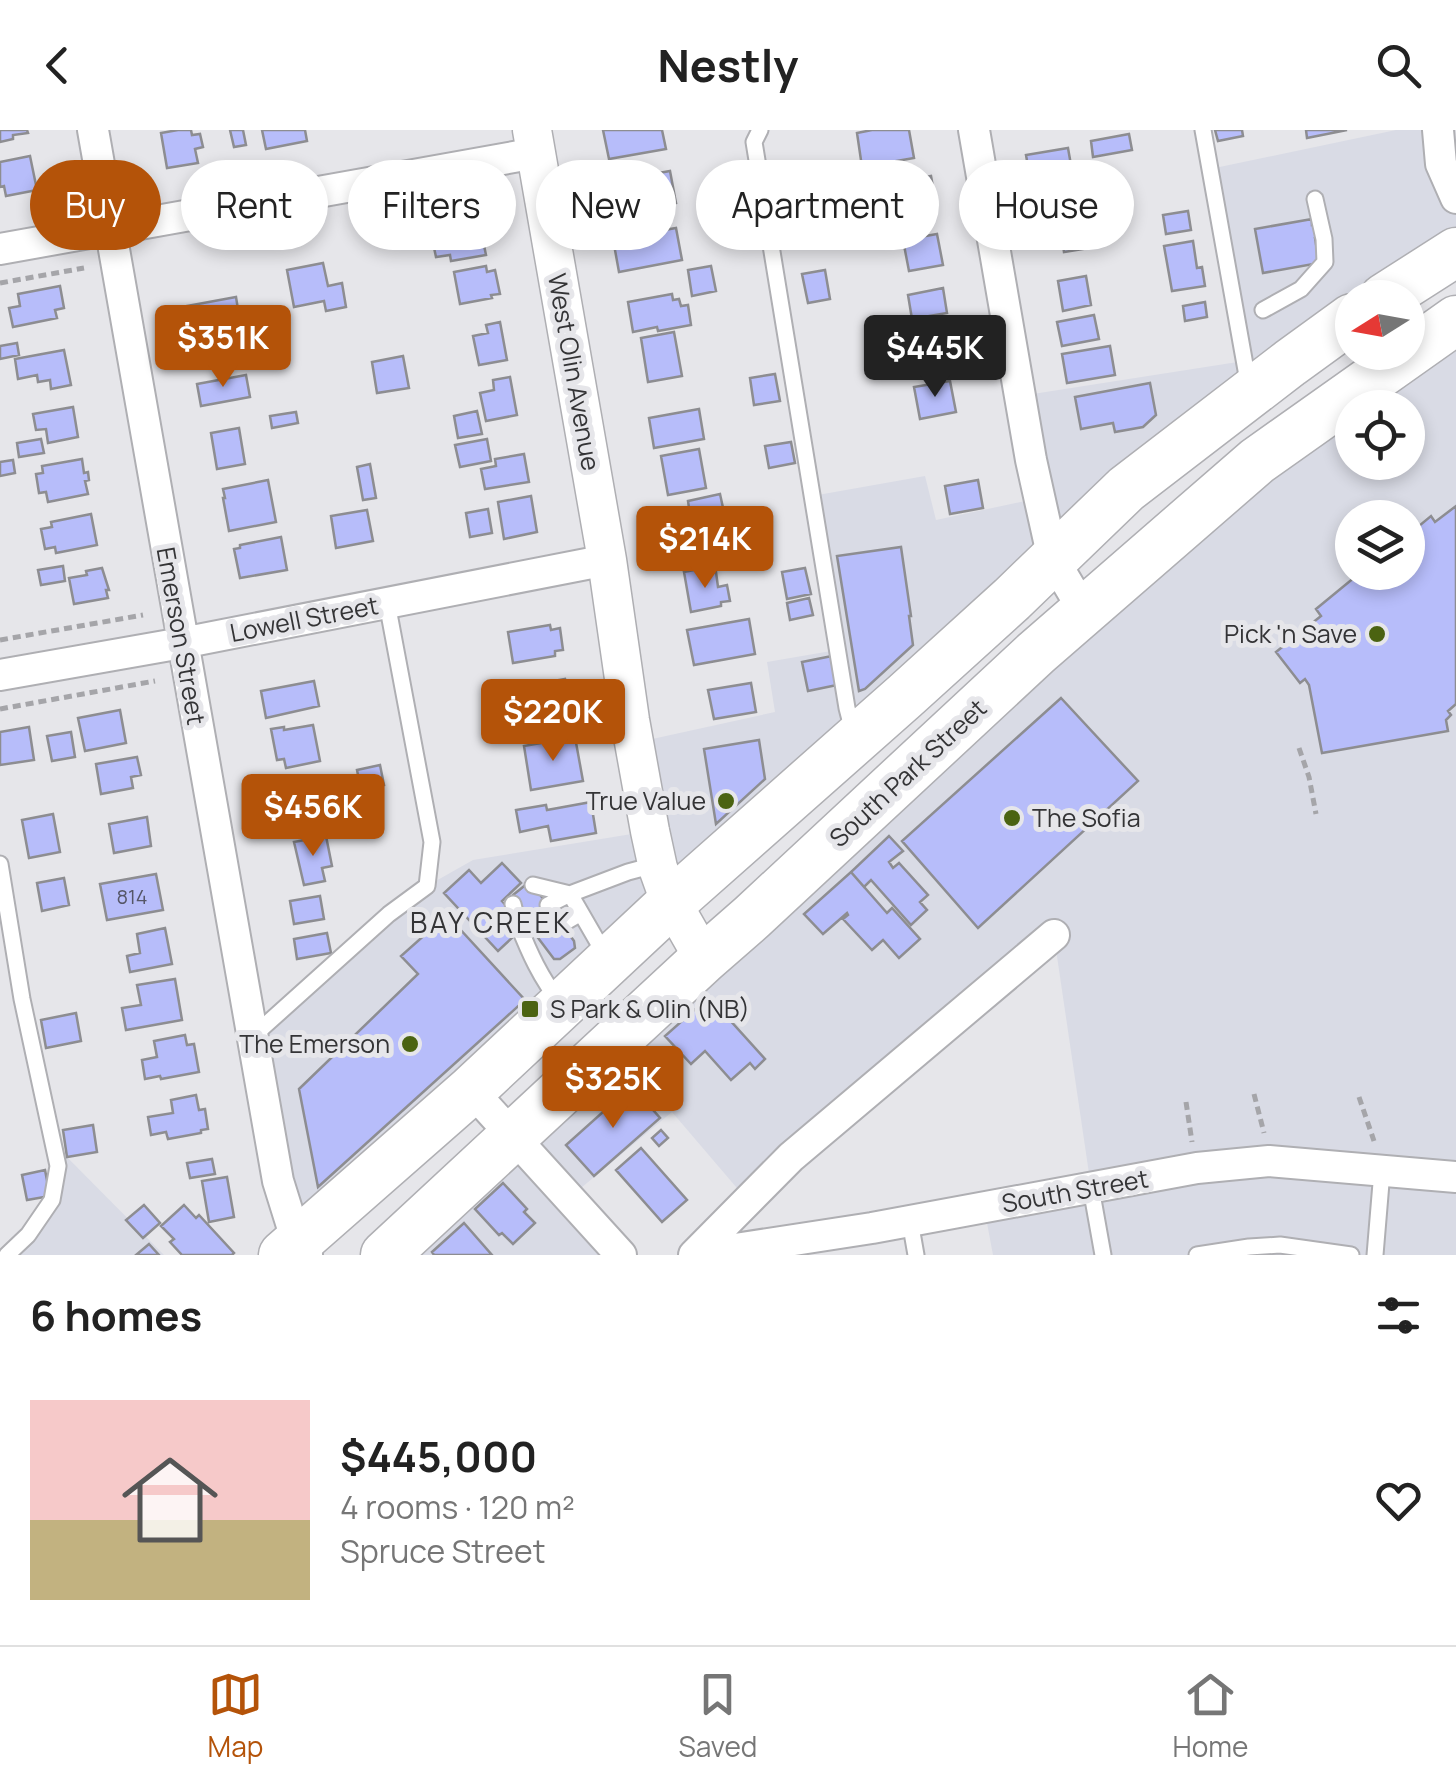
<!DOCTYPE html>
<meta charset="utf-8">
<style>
body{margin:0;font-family:Manrope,sans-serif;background:#f6f6f6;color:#222;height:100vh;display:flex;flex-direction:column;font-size:38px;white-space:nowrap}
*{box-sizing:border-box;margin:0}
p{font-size:32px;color:#767676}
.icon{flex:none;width:55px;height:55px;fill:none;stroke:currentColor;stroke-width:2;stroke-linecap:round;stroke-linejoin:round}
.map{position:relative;height:1125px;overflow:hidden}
.details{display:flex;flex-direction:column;background:#fff;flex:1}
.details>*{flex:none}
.hud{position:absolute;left:30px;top:30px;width:1398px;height:90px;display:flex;gap:20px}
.needle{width:65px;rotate:259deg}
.fabs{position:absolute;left:1335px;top:150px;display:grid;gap:20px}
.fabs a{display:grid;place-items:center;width:90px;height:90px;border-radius:50%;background:#fff;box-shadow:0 5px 15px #0003;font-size:50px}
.price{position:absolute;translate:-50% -85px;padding:0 22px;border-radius:10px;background:#b45309;color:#fff;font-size:32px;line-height:65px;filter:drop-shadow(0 2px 5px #0008)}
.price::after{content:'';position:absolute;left:50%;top:60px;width:30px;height:22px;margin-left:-15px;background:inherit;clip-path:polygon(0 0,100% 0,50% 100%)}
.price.on{background:#222;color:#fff}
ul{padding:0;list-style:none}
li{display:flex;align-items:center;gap:30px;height:250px;padding:0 30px}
li span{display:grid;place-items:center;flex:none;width:280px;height:200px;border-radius:0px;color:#555}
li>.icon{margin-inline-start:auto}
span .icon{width:120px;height:120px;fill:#fffc;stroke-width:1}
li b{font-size:42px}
h2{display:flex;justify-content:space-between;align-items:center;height:120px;padding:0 30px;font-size:42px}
.tag{padding:0 35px;border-radius:45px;background:#fff;box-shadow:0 5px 15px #0003;font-size:35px;line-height:90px}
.tag.on{background:#b45309;color:#fff}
header{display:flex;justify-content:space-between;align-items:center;height:130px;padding:0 30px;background:#fff;font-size:45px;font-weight:700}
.tabs{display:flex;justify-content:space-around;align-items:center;height:140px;border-top:2px solid #e0e0e0;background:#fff;font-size:28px;color:#767676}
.tabs a{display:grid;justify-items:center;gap:5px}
.tabs .on{color:#b45309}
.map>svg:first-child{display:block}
.built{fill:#d9dbe5;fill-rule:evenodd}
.building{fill:#b7bdfa;stroke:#8d8d91;stroke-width:2.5}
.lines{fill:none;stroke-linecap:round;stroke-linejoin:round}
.service-casing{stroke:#afafb3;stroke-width:19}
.minor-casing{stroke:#afafb3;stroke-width:34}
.tertiary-casing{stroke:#afafb3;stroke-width:41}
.primary-casing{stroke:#afafb3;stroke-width:51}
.path{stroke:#a5a5a9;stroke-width:5;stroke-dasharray:8 5;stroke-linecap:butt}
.service{stroke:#fff;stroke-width:15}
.minor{stroke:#fff;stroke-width:30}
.tertiary{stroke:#fff;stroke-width:38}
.primary{stroke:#fff;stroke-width:48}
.poi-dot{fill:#4b6311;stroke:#e6e6ea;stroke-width:4}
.labels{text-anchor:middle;stroke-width:10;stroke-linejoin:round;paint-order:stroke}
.number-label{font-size:20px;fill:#555667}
.street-label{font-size:25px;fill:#343436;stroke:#e6e6ea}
.poi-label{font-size:25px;fill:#343436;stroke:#e6e6ea;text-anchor:end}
.neighbourhood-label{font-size:28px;letter-spacing:2.5px;fill:#343436;stroke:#e6e6ea}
</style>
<header><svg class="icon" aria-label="back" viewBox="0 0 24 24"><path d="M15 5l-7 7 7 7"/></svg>Nestly<svg class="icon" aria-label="search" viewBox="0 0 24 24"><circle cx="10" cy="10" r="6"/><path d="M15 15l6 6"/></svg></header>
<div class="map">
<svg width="1456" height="1125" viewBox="0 0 1456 1125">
<rect width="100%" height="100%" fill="#e6e6ea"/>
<path class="built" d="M1396,0h30l30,53v69l-72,45 -32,1 -1055,944 -46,-204 176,-152 46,-26 177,-29 -16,-88 141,-31 -8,-50 70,-12 -25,-154 113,-20 11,44 103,-22 -19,-102 224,-35 -34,-192z
M1456,190v935h-463l-9,-48 107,-20 -37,-251 -306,265 -76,-89 -103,86 52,57h-241l656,-602zM1352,278h56v54h-56zM1352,388h56v54h-56z
M54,1014l110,111h-157l45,-55z"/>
<path class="building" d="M0,0h27l1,3 -15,2v4l-13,3z
M178,0h13l1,5 8,-1 3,13 -8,2 3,14 -31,5 -6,-35z
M230,0h13l3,15 -12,2z
M262,0h43l2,11 -41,8z
M603,0h59l4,19 -57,10z
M872,0h37l5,28 -52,9 -5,-34z
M1215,0h27l1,6 -25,5z
M1306,0h41l-40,8z
M1129,4l3,16 -39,7 -2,-16z
M1068,18l7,40 -37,7 -3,-18 -5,1 -4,-23z
M30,26l7,34 -31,6 -2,-10 -4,1v-25z
M670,41l6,32 -67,13 -6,-33z
M931,46l5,28 -42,7 -5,-27z
M745,49l3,19 -23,4 -3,-19z
M743,75l5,28 -31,5 -5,-28z
M1188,81l3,19 -25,4 -3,-19z
M881,84l4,19 -20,4 -3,-19z
M1077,87l6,32 -19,3 -1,-7 -14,2 -5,-23z
M1312,89v6l4,-1 3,13 -4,1 4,25 -56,10 -8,-44z
M450,90l1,6 28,-5 7,34 -35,6 -1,-6 -14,2 -7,-33z
M676,98l6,32 -63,12 -6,-33z
M937,104l6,31 -34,6 -6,-31z
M1193,111l4,27 5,-1 3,19 -33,5 -8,-45z
M323,133l5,23 14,-3 4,24 -20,4 -2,-10 -30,6 -7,-37z
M486,136l1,6 8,-2 5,24 -9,1 1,3 -32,6 -6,-32z
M711,136l5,25 -24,5 -4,-26z
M825,140l5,29 -22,4 -6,-29z
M1086,146l5,29 -28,6 -5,-30z
M60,156l4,22 -9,2 2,8 -44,9 -4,-19 11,-2 -2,-12z
M943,158l4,25 -35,6 -4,-24z
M672,164l1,6 6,-1 2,7 7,-1 3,20 -33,6 -1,-4 -24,5 -5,-30z
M236,167l5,31 -7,1 3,17 -41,8 -9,-48z
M1205,172l2,15 -22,4 -2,-15z
M1094,185l5,24 -37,7 -5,-24z
M500,192l7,38 -28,5 -6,-29 15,-3 -2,-8z
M674,202l8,44 -34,6 -7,-44z
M17,213l2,12 -19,4v-13z
M1110,216l5,29 -48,8 -5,-29z
M64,220l7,35 -20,4 -1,-9 -12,2 -1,-7 -19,4 -3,-20z
M403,226l6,32 -32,5 -5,-31z
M775,244l5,27 -26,4 -4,-27z
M246,245l4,22 -49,9 -4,-22z
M510,247l7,38 -31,6 -6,-28 14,-3 -1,-10z
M950,251l6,31 -36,7 -6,-32z
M1150,253l6,32 -13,12 -28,5 -2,-9 -32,6 -6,-32z
M73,277l5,30 -30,6 -2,-14 -10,1 -3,-16z
M699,279l5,30 -50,9 -5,-30z
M477,281l5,23 -24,4 -4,-22z
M296,282l2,11 -26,5 -2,-12z
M239,298l6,36 -28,5 -6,-36z
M41,309l3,14 -25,4 -2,-14z
M487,309l4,22 -31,6 -5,-22z
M791,312l4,21 -26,5 -4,-22z
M699,319l7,39 -38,7 -7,-39z
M524,324l5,28 -44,7 -4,-20 15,-3 -1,-7z
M82,329l2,14 4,-1 1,8 -4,1 3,13 -40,8 -2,-10 -7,1 -3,-19 7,-1 -1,-7z
M13,330l2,13 -15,3v-14z
M370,334l6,34 -13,2 -6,-33z
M268,350l8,42 -47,9 -6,-33h2l-2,-9z
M978,350l5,28 -33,6 -5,-28z
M720,364l7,32 -55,10 -5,-24 22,-4 -1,-7z
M531,366l6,36 -33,7 -6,-37z
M1456,376v198l-8,7 3,4 -5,5 2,11 -126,22 -13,-68 -4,-6 -5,4 -24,-31 45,-36 -5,-7 45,-37h47v-37l23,-19 4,6z
M488,379l4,24 -22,4 -4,-24z
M367,380l6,31 -37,7 -5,-32z
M91,384l6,31 -41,8 -1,-6 -10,2 -4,-20 11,-2 -1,-5z
M281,407l6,33 -47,8 -6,-29 6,-1v-3z
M901,417l10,69h-2l4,29 -48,44 -6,2 -22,-135z
M63,436l2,15 -24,4 -3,-15z
M102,438l7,22h-3l2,8 -34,6 -5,-26 18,-3 -1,-4z
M805,438l6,26 -24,5 -5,-27z
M699,439l1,6 16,-3 2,15 9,-2 3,16 -9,1v4l-30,6 -7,-40z
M809,468l4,17 -23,5 -3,-17z
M749,489l6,35 -61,11 -7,-35z
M550,495l1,5 9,-2 3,22 -8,1v5l-42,7 -5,-31z
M832,526l5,29 -29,6 -6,-29z
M565,549l8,45 -67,11 -7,-44z
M314,551l5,25 -53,12 -5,-27z
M751,553l5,29 -42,7 -6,-29z
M1061,568l77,83 -160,147 -76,-87z
M120,580l6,33 -41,8 -7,-33z
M313,595l7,36 -34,7 -2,-9 -7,1 -6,-31 13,-2v3z
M29,597l5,33 -34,5v-33z
M71,602l4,25 -23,4 -5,-25z
M575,607l8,44 -52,9 -7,-44z
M759,610l6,39 -49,45 -12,-75z
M137,627l4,18 -10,2 2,11 -32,6 -5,-30z
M380,635l4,20 -23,5 -4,-20z
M327,652l6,32 -41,8 -3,-14 -8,1 -2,-15 7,-1v-3z
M591,672l5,31 -45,8 -3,-15 -28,6 -4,-22 30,-5 1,5z
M53,684l7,38 -31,6 -7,-38z
M147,687l4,29 -37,7 -5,-29z
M326,706l6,30 -10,2 3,13 -21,4 -10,-43z
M889,706l14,15 -14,11 4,6 6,-5 29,32 -8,7 7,8 -16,15 -40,-45 -7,7 -13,-15z
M502,733l19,20 -19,18 10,11 -11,11 13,13 -16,15 -54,-58 25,-23 12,13z
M851,742l36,41 5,-5 28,31 -21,19 -16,-18 -11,10 -29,-31 5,-4 -1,-2 -24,21 -19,-20z
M156,744l7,36 -56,10 -7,-36z
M64,748l5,27 -27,6 -5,-28z
M528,753l5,2 41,56 1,7 -15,11h-6l-43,-57 2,-7z
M320,766l4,23 -30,5 -4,-23z
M447,785l78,85 -207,187 -19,-98 119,-115 -17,-18z
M165,798l7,36 -42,8 -3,-16 13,-3 -3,-19z
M327,803l4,20 -34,6 -3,-20z
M175,849l7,41 -56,10 -4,-22 19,-3 -4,-20z
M709,867l56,62 -10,10 -5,-6 -19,17 -26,-29 -14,13 -26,-28z
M76,883l5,28 -35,7 -5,-28z
M185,905l2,10 7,-1 5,28 -38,7 -1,-3 -15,3 -3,-19 15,-3 -3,-16z
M632,956l28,32 -66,58 -28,-31z
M196,965l3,15 6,-1 3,20 -7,1v3l-33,6 -2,-7 -15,3 -3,-18 25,-4 -2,-13z
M93,995l4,27 -30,5 -4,-27z
M661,1000l7,8 -9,8 -7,-8z
M641,1018l46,52 -25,22 -46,-52z
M212,1029l3,15 -25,4 -3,-15z
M45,1040l5,26 -23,4 -5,-25z
M227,1047l7,40 -25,5 -7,-41z
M503,1053l24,26 -3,3 11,11 -22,21 -11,-11 -3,2 -24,-26z
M144,1075l16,18 -17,15 -17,-18z
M184,1075l12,13 3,-3 35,38 -2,2h-50l-12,-13 4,-3 -13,-13z
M464,1093l28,32h-58l-2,-3z
M149,1114l10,11h-23z"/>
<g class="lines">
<defs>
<path id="service" d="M760,0l-6,12 93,566 6,23
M1203,0l46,257
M1263,180l38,-21 24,-27 -1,-23 -9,-40
M0,734l22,135 36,167 -6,34 -24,35 -21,20
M533,755l37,9
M513,774l5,20
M548,775l22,-11
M525,790l-7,4c11,28 23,55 42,78
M562,794l19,-11
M607,828l-37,-64 58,-22 30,-8
M251,908l138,-124 38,-28 5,-44 -45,-239
M1091,1058l12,67
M910,1091l6,34
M1197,1125l52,-8 31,-2 71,10
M1375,1125l7,-84"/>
<path id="minor" d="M93,0l185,1051 19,61 10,12
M974,0l57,330 22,99 31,52
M1438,0l3,34 15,34
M0,119l536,-96
M0,545l182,-32 425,-83
M471,960l150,165
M694,1125l97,-98 263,-222
M696,1125l176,-27 325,-60 72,-7 187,16"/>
<path id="tertiary" d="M532,0l75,430 23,160 20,111 8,37 10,28 36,63"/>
<path id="primary" d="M1384,168l72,-46
M283,1125l188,-165 200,-187 234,-207 107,-97 114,-110 164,-126 62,-45
M385,1125l319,-296 48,-42 284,-264 221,-192 199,-141"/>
</defs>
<use href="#service" class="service-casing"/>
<use href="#minor" class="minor-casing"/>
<use href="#tertiary" class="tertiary-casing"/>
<use href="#primary" class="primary-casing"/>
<path class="path" d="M0,153l84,-15
M0,510l143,-25
M0,579l155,-28
M1299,618l10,29 7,37
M1254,964l10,39
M1359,967l15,44
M1186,972l6,40"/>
<use href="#service" class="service"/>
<use href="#minor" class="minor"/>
<use href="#tertiary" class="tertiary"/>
<use href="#primary" class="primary"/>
</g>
<g class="poi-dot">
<circle cx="1377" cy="504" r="10"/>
<circle cx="726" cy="671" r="10"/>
<circle cx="1012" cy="688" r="10"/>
<rect x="520" y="869" width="20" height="20" rx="5"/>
<circle cx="410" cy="914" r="10"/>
</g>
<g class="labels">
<g class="number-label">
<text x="132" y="774">814</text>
</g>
<g class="street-label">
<text transform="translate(574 242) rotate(80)" y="9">West Olin Avenue</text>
<text transform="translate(304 489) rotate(-11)" y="9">Lowell Street</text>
<text transform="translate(181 506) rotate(80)" y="9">Emerson Street</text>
<text transform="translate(908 643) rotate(-43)" y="9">South Park Street</text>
<text transform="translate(1075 1061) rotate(-10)" y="9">South Street</text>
</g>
<g class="poi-label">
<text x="1357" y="513">Pick 'n Save</text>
<text x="706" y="680">True Value</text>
<text x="1032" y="697" text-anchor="start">The Sofia</text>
<text x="550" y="888" text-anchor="start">S Park &amp; Olin (NB)</text>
<text x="390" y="923">The Emerson</text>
</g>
<g class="neighbourhood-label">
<text x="491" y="803">BAY CREEK</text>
</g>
</g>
</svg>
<div class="fabs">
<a><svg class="needle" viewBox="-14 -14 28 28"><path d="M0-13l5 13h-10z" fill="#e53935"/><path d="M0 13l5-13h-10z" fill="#767676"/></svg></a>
<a><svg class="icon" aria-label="locate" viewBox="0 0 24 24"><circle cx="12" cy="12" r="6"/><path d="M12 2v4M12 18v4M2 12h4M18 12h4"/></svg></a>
<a><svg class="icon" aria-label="layers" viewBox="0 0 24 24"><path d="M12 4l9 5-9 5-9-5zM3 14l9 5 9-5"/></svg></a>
</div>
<b class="price" style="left:223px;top:260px">$351K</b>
<b class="price on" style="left:935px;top:270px">$445K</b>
<b class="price" style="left:705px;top:461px">$214K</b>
<b class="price" style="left:553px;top:634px">$220K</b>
<b class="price" style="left:313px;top:729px">$456K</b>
<b class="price" style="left:613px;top:1001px">$325K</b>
<div class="hud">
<a class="tag on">Buy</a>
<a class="tag">Rent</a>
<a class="tag">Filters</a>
<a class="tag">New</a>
<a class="tag">Apartment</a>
<a class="tag">House</a>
</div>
</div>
<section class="details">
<h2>6 homes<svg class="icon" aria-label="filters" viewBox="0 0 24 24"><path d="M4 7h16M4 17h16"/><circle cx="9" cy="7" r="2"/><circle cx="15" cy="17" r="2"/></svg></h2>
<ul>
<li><span style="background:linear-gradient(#f6c9c9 60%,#c2b280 0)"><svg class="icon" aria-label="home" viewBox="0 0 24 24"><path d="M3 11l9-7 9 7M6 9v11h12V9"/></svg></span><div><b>$445,000</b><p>4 rooms · 120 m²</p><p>Spruce Street</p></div><svg class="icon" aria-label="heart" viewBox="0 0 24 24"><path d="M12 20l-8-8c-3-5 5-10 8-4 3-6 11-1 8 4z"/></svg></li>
</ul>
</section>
<nav class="tabs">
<a class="on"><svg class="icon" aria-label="map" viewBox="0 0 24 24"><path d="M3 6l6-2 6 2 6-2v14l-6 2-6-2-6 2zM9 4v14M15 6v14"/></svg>Map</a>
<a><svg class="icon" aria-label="saved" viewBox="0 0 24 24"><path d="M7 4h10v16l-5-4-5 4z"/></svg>Saved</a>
<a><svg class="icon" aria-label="home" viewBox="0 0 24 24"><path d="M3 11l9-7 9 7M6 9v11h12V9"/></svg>Home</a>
</nav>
